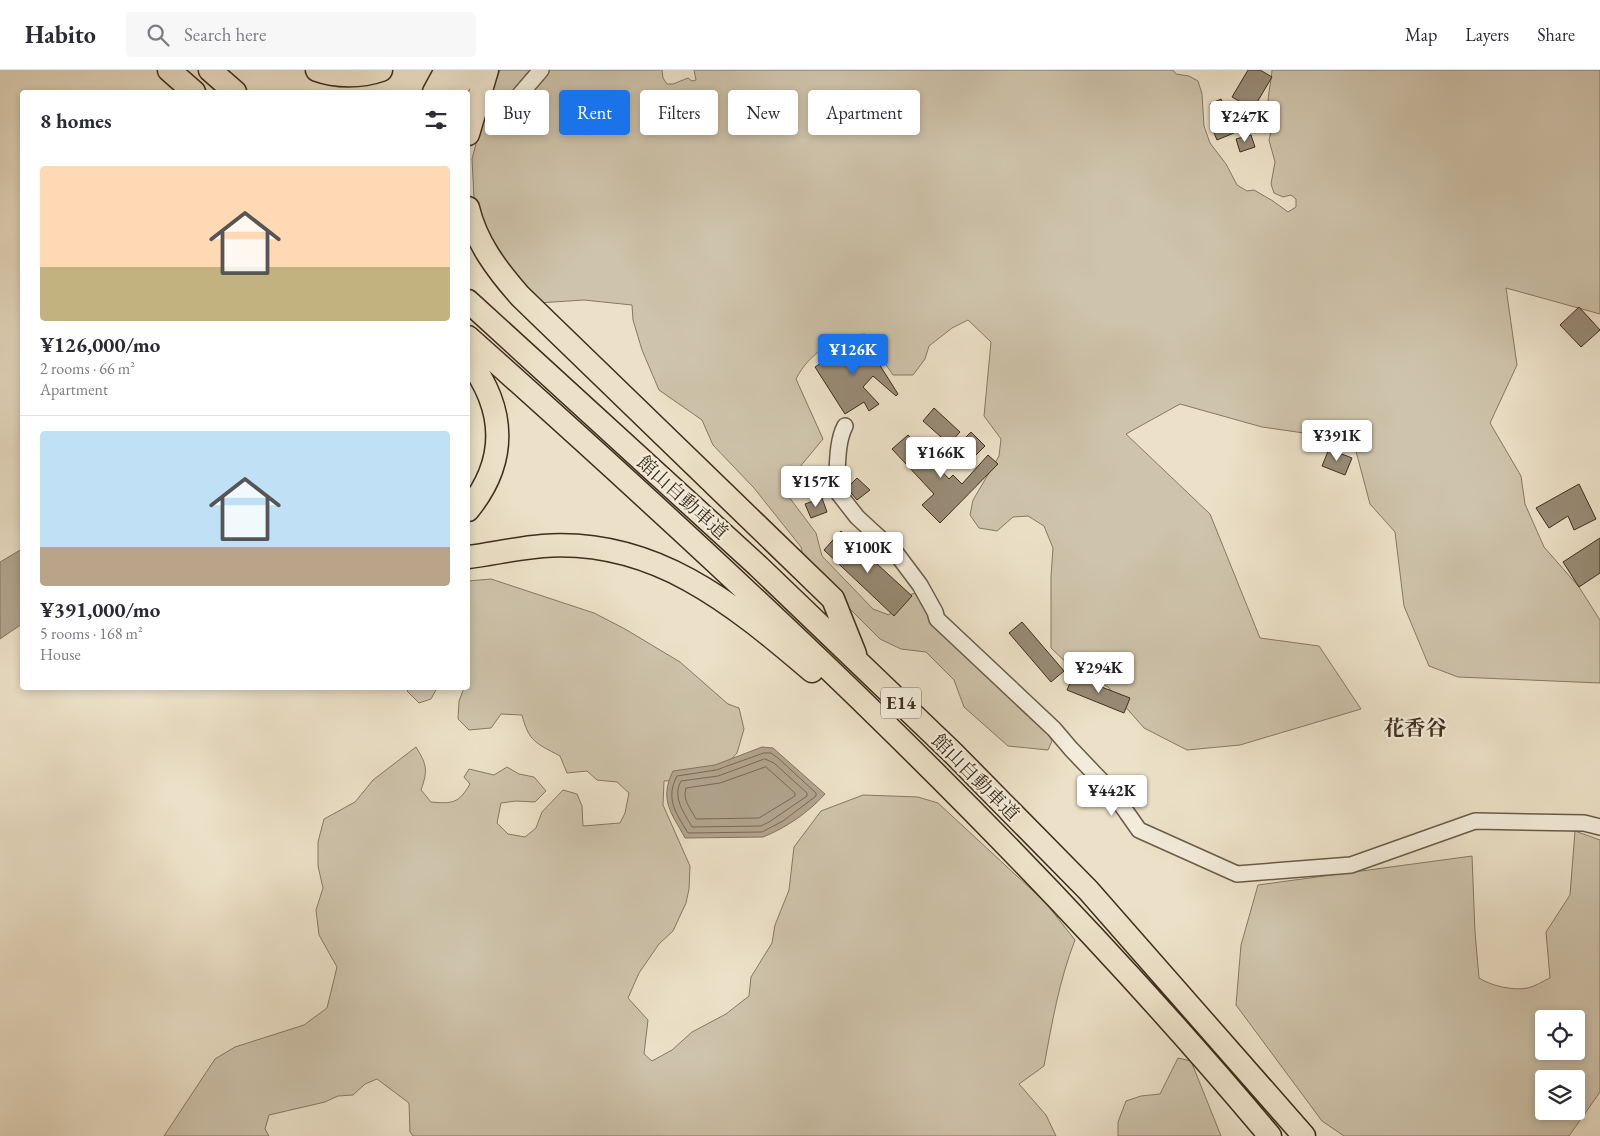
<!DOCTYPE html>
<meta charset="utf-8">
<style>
body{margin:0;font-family:"EB Garamond","Noto Serif JP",serif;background:#f7f7f7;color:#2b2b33;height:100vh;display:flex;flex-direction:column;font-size:19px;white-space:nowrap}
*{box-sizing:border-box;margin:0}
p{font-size:16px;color:#7c7c81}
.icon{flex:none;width:28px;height:28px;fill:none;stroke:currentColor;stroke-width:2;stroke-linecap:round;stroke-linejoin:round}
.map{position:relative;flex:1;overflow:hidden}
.panel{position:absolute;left:20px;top:20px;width:450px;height:600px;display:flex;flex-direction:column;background:#fff;border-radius:5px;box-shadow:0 2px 8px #0003}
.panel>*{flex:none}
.guide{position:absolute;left:485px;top:20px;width:475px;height:45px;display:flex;gap:10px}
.fabs{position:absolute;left:1535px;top:940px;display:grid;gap:10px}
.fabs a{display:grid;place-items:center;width:50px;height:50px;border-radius:5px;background:#fff;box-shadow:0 2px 8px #0003;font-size:25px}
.price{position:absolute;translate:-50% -42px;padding:0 11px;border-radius:5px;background:#fff;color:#222;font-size:16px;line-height:32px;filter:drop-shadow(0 1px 2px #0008)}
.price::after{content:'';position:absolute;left:50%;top:30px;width:15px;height:11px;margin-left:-8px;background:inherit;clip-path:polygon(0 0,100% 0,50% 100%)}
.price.selected{background:#1a73e8;color:#fff}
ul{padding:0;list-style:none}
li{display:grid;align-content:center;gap:10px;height:265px;padding:0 20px}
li+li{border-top:1px solid #e1e1e2}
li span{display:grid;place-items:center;height:155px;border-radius:5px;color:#555}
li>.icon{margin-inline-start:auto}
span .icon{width:90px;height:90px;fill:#fffc;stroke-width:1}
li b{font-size:21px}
h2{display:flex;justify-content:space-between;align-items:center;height:60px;padding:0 20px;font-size:21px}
.pill{padding:0 18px;border-radius:5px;background:#fff;box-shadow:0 2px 8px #0003;font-size:18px;line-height:45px}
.pill.selected{background:#1a73e8;color:#fff}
header{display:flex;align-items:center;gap:30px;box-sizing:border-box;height:70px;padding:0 25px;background:#fff;border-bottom:1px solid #e1e1e2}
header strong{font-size:24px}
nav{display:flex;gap:28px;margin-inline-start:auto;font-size:18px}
.search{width:350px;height:45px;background:#f7f7f7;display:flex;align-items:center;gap:12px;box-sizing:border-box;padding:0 18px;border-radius:5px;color:#7c7c81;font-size:19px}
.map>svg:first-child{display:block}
.green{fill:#cec3ab;stroke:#867864;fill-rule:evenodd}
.water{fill:#b1a48e;stroke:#837561}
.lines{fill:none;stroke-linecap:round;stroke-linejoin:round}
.shore{stroke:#786956;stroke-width:1}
.building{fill:#988b76;stroke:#3e2e1d}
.minor-casing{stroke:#6a5b48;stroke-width:18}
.highway-casing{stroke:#3e2e1d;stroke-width:25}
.minor{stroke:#f3ecdb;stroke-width:15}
.highway{stroke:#ece1c8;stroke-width:22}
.labels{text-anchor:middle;stroke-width:4.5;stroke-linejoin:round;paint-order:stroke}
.shield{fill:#f3ecdb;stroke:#746756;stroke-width:1}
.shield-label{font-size:18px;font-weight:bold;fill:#3e2e1d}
.street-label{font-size:19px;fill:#3e2e1d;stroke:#f3ecdb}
.quarter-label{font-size:21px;font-weight:bold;fill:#3e2e1d;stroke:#f3ecdb}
</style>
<header>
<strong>Habito</strong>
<div class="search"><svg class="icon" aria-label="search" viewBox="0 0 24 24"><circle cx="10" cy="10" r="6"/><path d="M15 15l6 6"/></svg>Search here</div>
<nav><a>Map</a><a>Layers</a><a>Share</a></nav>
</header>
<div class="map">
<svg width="1600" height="1066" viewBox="0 0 1600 1066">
<rect width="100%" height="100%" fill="#ece1c8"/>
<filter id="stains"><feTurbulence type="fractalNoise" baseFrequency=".004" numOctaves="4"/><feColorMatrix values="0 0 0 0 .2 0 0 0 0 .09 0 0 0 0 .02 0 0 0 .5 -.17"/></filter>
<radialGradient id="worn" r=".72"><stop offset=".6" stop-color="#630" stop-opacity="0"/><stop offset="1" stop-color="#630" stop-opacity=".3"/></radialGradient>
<path class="green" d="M500,0h162l1,8 4,6h6l15,-6 4,3 4,-1 -2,-10h479l3,4 13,2 9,5 4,13 2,32 6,17 16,21 11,21 10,6 7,-1 19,11 15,11 8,-5v-8l-5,-4 -8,2 -9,-4 -3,-9 4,-22 -6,-22 4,-16c-10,-17 -2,-36 -1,-54h328v244l-94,-26 11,77 -27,58 31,53 4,28 19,43 35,40 21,33v63l-142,-6 -29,-11 -25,-60 -9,-74 -25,-28 -17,-64 -91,-13 -82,-23 -54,30 84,80 50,124 59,8 42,63 -121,36 -53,5 -43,-22 -36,-41 -36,-19 -21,-20v-72l2,-28 -9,-22 -16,-10 -15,1 -16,14 -18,-3 -9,-13 3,-15 26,-44 2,-17 -17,-23 7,-74 -23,-22 -16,8 -23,18 -4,13 -12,16h-20l-28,-41c-29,2 -56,19 -69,45l27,60 -34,41v17l27,36 6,23 51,53 16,6 14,-17 14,-6 103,115 26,23 6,11 -4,9 -40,-4 -44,-39 -10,-27 -28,-28 -25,-3 -21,-10 -75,-75 -4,-17 -47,-59 -41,-43 -11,-25 -43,-30 -17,-40 -9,-30 -1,-15 -48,-5 -46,3 -24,-19 -36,-69 -4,-17 -2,-39 15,-57z
M491,509l103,34 31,16 55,33 48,42 11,4 5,21 -7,24 -24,26 -49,2 -1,24 27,61 -1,23 -3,14 -13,28 -14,13 -20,29 -11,25 20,22 -4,34 8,7 20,-11 20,-18 34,-18 23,-18 2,-19 21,-34 3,-18 14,-35 5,-43 27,-36 42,-16 55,2 20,6 107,99 30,38c-16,41 -23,83 -31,126l-25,18 27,31 10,21h-643l-3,-4 -1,-29 -32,-24 -12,5 -12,11 -15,1 -13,6 -56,13 -4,14 4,7h-105l51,-77 20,-12 69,-22 23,-17 10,-41 -18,-32 -3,-25 7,-22 -5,-22v-24l6,-23 31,-17 18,-22 43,-33c11,18 12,23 5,43l10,12c22,2 28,1 39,-18l-6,-7 5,-8 25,6 13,-8 12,7 15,3 12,14 -11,11 -19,-1 -15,2 -4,20 11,11 17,3 11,-9 6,-16 21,-22 14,4 5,12 1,20 37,-3 5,-10 4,-20 -12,-11 -20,-2 -10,-9 -20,2 -7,-17c-24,-13 -31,-14 -38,-41l-21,-1 -10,14 -22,2 -11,-11 1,-18 5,-13h4v-107z
M409,618h28l-6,11 -12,4 -12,-12z
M1575,761l25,9v252l-31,44h-225l-22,-15 -86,-116 5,-60 17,-60 214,-29 3,76 4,46c12,8 35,13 49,10 8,-2 15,-7 22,-10l-4,-46 24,-37zM1544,949h32v32h-32zM1544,1009h32v32h-32z
M1178,988l13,3 30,75h-103v-14l8,-21 15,-5 19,-2z"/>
<path class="water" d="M22,479v75l-22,15v-77z
M762,677l11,1 52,46c-16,18 -39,34 -62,43l-78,1c-14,-26 -26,-38 -12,-67l42,-6z"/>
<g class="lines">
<path class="shore" d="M764,683h7l7,5 38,35v3l-33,25 -21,11 -74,1c-12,-20 -23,-34 -11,-57l39,-6z
M765,689l9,4 33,30v3l-38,26 -8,4 -69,1c-8,-15 -20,-29 -11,-46l37,-5z
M766,697l29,26v3l-36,22 -63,1c-5,-10 -14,-19 -10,-31l34,-5z"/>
</g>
<path class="building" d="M1248,0h12l12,7 -19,32 -21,-12z
M1221,29l13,34 -17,7 -5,-12 7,-3 -9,-21z
M1251,65l4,12 -15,5 -4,-13z
M1579,237l21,23 -19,17 -21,-22z
M862,267l36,57 -2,2 -23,-20 -10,11 16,17 -10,7 -5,-9 -19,12 -30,-47z
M934,338l26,24 -11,12 -26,-23z
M971,362l14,14 -9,9 -14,-14z
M908,365l41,44 4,-4 9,9 26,-29 10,9 -58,59 -18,-18 12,-11 -42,-45z
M1329,379l23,9 -7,17 -23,-9z
M857,408l13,12 -13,10 -10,-12z
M1579,414l17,35 -22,11 -6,-14 -19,12 -13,-20z
M822,428l5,14 -16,6 -6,-14z
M841,461l71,65 -18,20 -70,-66z
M1600,468v35l-21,14 -16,-25z
M1022,552l42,49 -13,11 -42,-49z
M1073,606l57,22 -6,15 -57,-23z"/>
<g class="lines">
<defs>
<path id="minor" d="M517,28l24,-28
M845,356c-9,17 -7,43 -9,64l21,27 39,36 24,32 15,27 2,7 117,110 17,20 42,44 26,37 98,44 114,-9 124,-44 109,2 16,4"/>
<path id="highway" d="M169,0l25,22
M210,0l25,22
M317,0c19,7 44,7 64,0
M434,22l12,-22
M455,22l13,-22
M468,64l19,-64
M468,138c8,34 29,62 52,88l313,303 22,55
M468,231l290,265 195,187 135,137 216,246
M468,267c281,251 559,509 802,799
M468,289c38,50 40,102 0,151
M468,487c24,-3 50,-9 75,-11 111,-8 189,57 269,125"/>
</defs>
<use href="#minor" class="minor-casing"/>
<use href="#highway" class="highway-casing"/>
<use href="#minor" class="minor"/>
<use href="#highway" class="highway"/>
</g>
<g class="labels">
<rect class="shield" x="881" y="617.5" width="40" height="31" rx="4"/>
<g class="shield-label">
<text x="901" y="639">E14</text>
</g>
<g class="street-label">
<text transform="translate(683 427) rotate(42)" y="7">館山自動車道</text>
<text transform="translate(976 707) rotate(45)" y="7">館山自動車道</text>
</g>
<g class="quarter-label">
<text x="1415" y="665">花香谷</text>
</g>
</g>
<rect width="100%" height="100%" filter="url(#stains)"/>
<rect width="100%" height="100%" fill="url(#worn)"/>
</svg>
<div class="fabs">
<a><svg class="icon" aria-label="locate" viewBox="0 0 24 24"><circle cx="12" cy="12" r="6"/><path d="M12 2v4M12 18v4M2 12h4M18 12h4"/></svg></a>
<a><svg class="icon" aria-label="layers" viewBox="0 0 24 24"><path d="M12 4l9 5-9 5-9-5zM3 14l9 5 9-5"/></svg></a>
</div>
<b class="price" style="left:1245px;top:73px">¥247K</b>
<b class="price selected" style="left:853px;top:306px">¥126K</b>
<b class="price" style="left:1337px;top:392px">¥391K</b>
<b class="price" style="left:941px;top:409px">¥166K</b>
<b class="price" style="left:816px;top:438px">¥157K</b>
<b class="price" style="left:868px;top:504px">¥100K</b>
<b class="price" style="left:1099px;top:624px">¥294K</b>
<b class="price" style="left:1112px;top:747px">¥442K</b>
<div class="guide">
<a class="pill">Buy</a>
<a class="pill selected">Rent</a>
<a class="pill">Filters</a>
<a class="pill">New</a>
<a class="pill">Apartment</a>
</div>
<section class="panel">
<h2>8 homes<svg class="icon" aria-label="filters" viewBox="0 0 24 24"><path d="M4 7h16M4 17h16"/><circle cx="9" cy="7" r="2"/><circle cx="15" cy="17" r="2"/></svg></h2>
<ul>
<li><span style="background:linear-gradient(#ffd9b3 65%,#c2b280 0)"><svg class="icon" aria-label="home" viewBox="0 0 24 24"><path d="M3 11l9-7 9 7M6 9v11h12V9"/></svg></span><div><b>¥126,000/mo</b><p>2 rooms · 66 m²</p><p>Apartment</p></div></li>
<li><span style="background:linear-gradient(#bfe0f5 75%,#b9a48a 0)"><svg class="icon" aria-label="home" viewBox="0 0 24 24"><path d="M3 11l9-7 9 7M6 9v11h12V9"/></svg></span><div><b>¥391,000/mo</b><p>5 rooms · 168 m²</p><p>House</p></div></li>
</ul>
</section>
</div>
